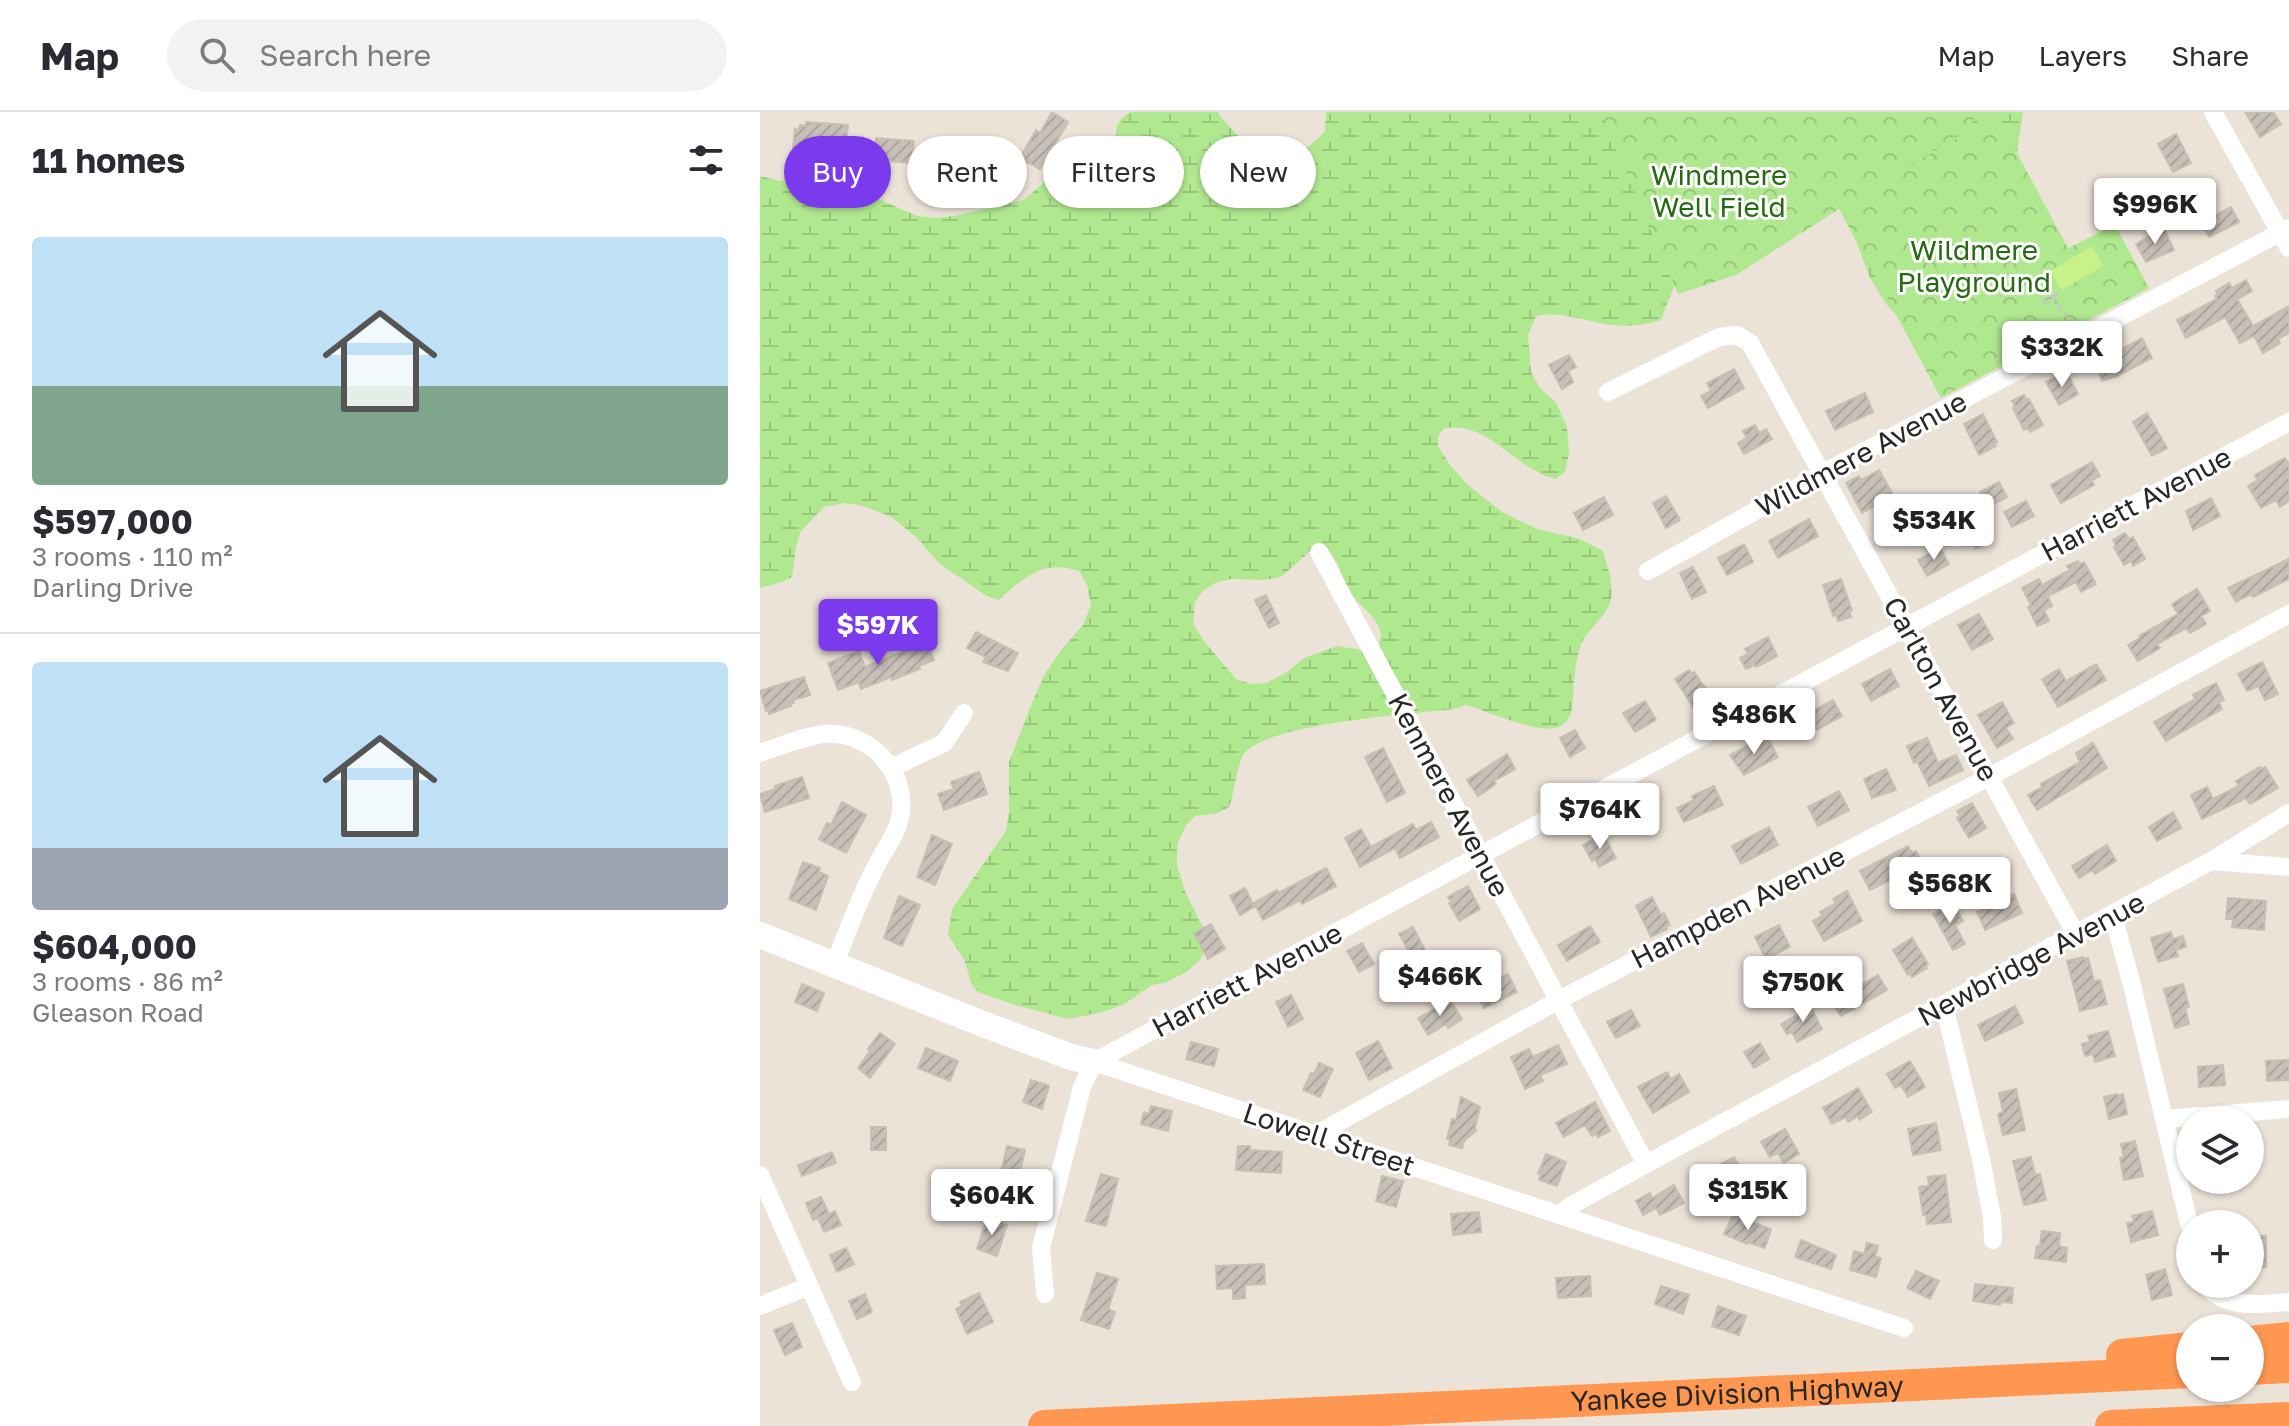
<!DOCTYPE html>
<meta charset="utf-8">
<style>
body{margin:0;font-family:"Golos Text",sans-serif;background:#f2f2f3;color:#2b2b33;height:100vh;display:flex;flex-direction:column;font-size:30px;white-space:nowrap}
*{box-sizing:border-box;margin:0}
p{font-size:26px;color:#7c7c81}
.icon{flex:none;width:44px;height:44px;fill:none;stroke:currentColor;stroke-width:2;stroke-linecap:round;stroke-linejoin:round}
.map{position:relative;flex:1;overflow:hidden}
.drawer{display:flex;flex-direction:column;background:#fff;width:760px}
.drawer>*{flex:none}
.banner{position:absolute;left:24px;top:24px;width:760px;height:72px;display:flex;gap:16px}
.controls{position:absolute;left:1416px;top:994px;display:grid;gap:16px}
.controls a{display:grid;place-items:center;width:88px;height:88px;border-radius:50%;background:#fff;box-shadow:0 2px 6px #0004;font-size:40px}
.price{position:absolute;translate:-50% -68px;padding:0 18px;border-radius:8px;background:#fff;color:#222;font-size:26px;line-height:52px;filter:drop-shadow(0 2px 4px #0008)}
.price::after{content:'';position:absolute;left:50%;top:48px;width:24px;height:18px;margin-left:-12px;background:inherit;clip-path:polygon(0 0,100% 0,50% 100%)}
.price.active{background:#7c3aed;color:#fff}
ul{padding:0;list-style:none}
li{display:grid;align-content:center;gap:16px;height:424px;padding:0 32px}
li+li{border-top:2px solid #e1e1e2}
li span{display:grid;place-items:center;height:248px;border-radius:8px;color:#555}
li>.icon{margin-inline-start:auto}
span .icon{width:144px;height:144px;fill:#fffc;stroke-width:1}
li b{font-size:34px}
h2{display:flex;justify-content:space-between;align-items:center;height:96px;padding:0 32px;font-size:34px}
.tag{padding:0 28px;border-radius:36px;background:#fff;box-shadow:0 2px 6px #0004;font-size:28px;line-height:72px}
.tag.active{background:#7c3aed;color:#fff}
header{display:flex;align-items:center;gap:48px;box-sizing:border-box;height:112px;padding:0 40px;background:#fff;border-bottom:2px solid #e1e1e2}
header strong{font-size:38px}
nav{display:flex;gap:44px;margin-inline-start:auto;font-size:28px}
.search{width:560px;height:72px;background:#f2f2f3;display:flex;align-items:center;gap:20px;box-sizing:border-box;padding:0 28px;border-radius:44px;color:#7c7c81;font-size:30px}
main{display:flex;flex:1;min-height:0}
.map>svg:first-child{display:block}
.wetland{fill:url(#wetland-marsh);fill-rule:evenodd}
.park{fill:url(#park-crowns)}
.pitch{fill:#c8f18a}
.building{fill:url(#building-hatch);stroke:#c7bfb2;stroke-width:2}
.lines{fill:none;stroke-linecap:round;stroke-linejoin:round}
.path{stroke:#c7c7c7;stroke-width:3;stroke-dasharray:6 4;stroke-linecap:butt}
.street{stroke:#fff;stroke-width:18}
.secondary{stroke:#fff;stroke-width:26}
.highway{stroke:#ff9751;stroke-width:32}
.labels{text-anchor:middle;stroke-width:6;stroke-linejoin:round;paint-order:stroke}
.park-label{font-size:28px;fill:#286a13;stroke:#fff}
.street-label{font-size:28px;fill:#282828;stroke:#fff}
</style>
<header>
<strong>Map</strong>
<div class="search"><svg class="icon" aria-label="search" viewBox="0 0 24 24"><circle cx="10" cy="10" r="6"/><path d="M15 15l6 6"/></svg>Search here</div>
<nav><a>Map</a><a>Layers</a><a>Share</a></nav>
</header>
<main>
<section class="drawer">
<h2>11 homes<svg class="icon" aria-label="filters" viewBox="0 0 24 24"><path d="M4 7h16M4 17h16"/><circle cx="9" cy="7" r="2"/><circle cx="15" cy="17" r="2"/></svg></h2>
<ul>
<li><span style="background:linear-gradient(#bfe0f5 60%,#7fa58c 0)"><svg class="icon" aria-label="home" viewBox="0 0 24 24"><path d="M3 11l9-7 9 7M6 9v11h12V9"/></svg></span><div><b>$597,000</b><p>3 rooms · 110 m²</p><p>Darling Drive</p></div></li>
<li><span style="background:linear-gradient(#bfe0f5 75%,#9aa5b1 0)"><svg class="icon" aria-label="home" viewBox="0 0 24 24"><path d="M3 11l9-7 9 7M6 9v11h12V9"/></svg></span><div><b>$604,000</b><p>3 rooms · 86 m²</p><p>Gleason Road</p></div></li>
</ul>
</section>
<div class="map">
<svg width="1529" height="1314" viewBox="0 0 1529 1314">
<defs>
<pattern id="wetland-marsh" width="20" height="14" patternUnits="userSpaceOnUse" patternTransform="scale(2)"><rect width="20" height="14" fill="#b0e88f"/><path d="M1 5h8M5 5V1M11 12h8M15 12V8" fill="none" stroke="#97c77b"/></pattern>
<pattern id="park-crowns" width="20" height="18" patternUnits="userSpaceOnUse" patternTransform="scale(2)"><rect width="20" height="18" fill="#b0e88f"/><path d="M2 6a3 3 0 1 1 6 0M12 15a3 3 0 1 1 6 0" fill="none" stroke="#97c77b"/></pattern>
<pattern id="building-hatch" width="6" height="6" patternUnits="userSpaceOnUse" patternTransform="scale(2)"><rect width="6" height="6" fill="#c7c0b8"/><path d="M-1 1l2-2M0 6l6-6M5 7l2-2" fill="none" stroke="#aba59e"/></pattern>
</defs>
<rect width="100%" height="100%" fill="#ece3d8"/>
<path class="wetland" d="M370,0h88c7,14 48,52 64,49 16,-3 31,-19 43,-29l1,-20h697l-6,41 -105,178 -26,-27 -16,-26 -19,-51 -22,-37 -146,73 -22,57c-18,6 -37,7 -56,4 -23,-4 -46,-13 -69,-8l-8,19 3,37 9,16 16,14 11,25 2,25 -4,20 -9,7c-40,-8 -69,-61 -113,-50l-5,8v9l12,19 17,19 35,28 35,17 43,10 23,12c4,14 11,33 8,48 -5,21 -27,31 -32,52 -3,9 -4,20 -5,30 -2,17 3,41 -19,47 -20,5 -68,-17 -89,-23l-12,4c-42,5 -186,14 -210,45 -7,10 -10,40 -15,53l-11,6 -23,3 -9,9 -9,20v20l9,29 17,33 3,21 -6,12 -15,13 -21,10 -12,2 -29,20 -24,8 -31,6 -53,-14 -37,-13 -7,-9 -6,-22 -17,-26 4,-26 54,-78 3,-19v-50l21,-54 14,-33 18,-26 21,-24 8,-20 -4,-20 -8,-14c-36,-12 -55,6 -80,29l-11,-3 -48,-33 -23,-26 -25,-21 -29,-11 -18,-3 -21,4 -23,24 -5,15 -4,31 -7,4 -25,7v-412l20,5 49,4 36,8 52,23 18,2 19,-2 70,-16 19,-17 12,-6 45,-13 16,-23c-1,-15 2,-21 14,-29zM556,434l10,1c4,5 8,10 11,16 5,9 7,22 13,30 14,18 44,34 24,59l-37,-6 -33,12 -17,14 -21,11 -14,1 -15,-4 -34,-40 -10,-17 2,-21 7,-10 13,-9 16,-4 32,1 18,-3z"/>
<path class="park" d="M840,0h378v2l-9,13 -76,49 79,-47 14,-17h9l73,136 47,-23 34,63 -208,110 -102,-189 -103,66 -58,19z"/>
<path class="pitch" d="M1332,134l11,20 -41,24 -12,-19z"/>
<path class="building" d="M292,0l16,10 -28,47 -20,-11 16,-28 4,3z
M1485,0h28l8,12 -21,13z
M46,10l42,3 -3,28 -52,-5 2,-19 4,1 1,-5 6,1z
M1416,22l15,29 -18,9 -15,-28z
M116,26l38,3 -2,22 -38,-3z
M184,45l38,8 -1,3 10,3 -4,23 -34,-8 1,-5h-3l1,-3 -12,-3z
M1471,95l8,15 -30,15 -6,-10 11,-6 -2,-4z
M1404,117l10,21 -28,12 -10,-18z
M1486,168l6,11 -15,8 16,27 36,-20v27l-11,6 2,4 -17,10 -9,-17 -14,7 -15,-26 -39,21 -9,-18 40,-21 -2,-3 3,-1 -2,-4 13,-8 3,5z
M1382,226l10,20 -35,18 -15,5 -6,-18 23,-6 -2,-5z
M809,243l7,12 -8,4 5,11 -11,7 -13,-24z
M974,257l10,19 -36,20 -7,-12 10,-5 -4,-8z
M1299,263l2,4 7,-4 10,19 -19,11 -13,-23z
M1105,281l8,19 -38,18 -9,-19z
M1264,283l3,5 2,-1 14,26 -13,7 -2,-4 -4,2 -11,-22 2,-2 -3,-5z
M1387,301l20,35 -15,8 -19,-34z
M1223,302l14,28 -2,1 1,3 -17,9 -15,-31z
M995,313l4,8 7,-4 6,10 -28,15 -6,-11 9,-5 -4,-7z
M1525,346l4,6v37l-9,6 -4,-7 -15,8 -13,-22 10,-6 -3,-5z
M1332,350l8,14 -8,4 2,5 -33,18 -10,-18z
M1119,358l14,25 -31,18 -16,-30 13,-7 2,4z
M1239,370l8,15 -19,10 -8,-15z
M906,384l14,24 -14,8 -13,-25z
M844,385l9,18 -30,15 -9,-17z
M1451,386l9,18 -27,14 -7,-19z
M1266,389l8,15 -22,11 -8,-15z
M1212,403l15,27 -11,6 -3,-6 -8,4 -9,-16 4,-2 -3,-5z
M1049,407l9,17 -40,22 -9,-17z
M1365,421l4,6 4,-2 12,22 -12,7 -2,-5 -7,4 -10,-18 2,-1 -3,-6z
M984,432l9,18 -26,13 -9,-17z
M1180,436l9,16 -22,12 -9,-16z
M1529,447v20l-36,18 -2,-3 -15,8 -8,-14z
M1318,449l2,3 4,-2 12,22 -15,8 -5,-10 -28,14 4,10 -8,4 5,11 -12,5 -9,-19 3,-2 -9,-17 17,-9 3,6 28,-15 -3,-4z
M933,455l13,25 -14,7 -12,-26z
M1081,467l11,31 -3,1 2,6 -13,4 -2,-6 -3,1 -10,-31z
M1437,477l13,22 -9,5 5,8 -16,9 -4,-5 -29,16 3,4 -22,13 -10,-16 12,-7 -1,-2 39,-22 -6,-10z
M506,483l13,28 -10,5 -14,-28z
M1219,502l14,25 -21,11 -14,-25z
M216,520l42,21 -10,18 -25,-9 3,-5 -19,-9z
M1008,525l9,19 -21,11 -1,-2 -9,4 -6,-11 8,-4 -3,-5z
M166,530l8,18 -15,6 1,3 -28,11 -1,-3 -30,12 -2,-7 -21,8 -10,-27 31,-12 6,16z
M1502,550l16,32 -13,6 -7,-14 -11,5 -9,-17z
M1336,552l10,16 -48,27 -16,-28 17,-10 7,12z
M1130,557l9,17 -28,15 -9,-17z
M929,558l3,4 2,-2 17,24 -17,12 -19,-29z
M44,565l6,18 -17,5 1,3 -4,1 1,2 -22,8 -1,-3h-2l-6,-20z
M1456,571l8,17 -5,2 3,7 -56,32 -12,-19 41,-23 -2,-4z
M1073,588l9,16 -42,23 -9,-16z
M885,589l11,19 -21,12 -12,-19z
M1242,590l12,21 -8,5 7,11 -16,9 -19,-33z
M815,618l10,18 -15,9 -10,-19z
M1008,626l10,19 -34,18 -14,-20 30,-16 2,3z
M1167,626l11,25 18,-8 7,15 -34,16 -12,-25 -3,2 -7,-17z
M1333,631l14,25 -70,42 -9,-15 14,-8 -1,-3 39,-22 -4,-9z
M623,636l22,45 -18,9 -22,-45z
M747,642l8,15 -21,12 2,3 -18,12 -11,-16z
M1500,655l1,2 4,-2 13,21 -28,16 -4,-6 -44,21 -11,-24 16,-8 6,12 26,-13 -3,-5z
M1126,657l10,21 -24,8 -8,-19z
M219,660l8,22 -43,16 -6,-16 16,-5 -3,-7z
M42,665l7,21 -44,14 -5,-18 16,-5 -1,-3z
M954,674l9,19 -39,17 -7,-14 17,-8 -2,-4z
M1079,679l10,19 -31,16 -10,-19z
M878,688l7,15 -20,10 -8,-15z
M82,690l24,13 -20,38 -27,-14 8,-16 4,2z
M1212,691l14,25 -17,10 -12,-20 3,-2 -3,-5z
M1413,700l8,16 -24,13 -8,-14z
M671,710l8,15 -39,21 -5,-10 -35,19 -15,-29 16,-9 10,18 42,-23 3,6z
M1009,715l9,18 -37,19 -9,-18z
M843,722l13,24 -17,9 -4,-8 -3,2 -9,-16z
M172,723l20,9 -17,41 -18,-8z
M1347,733l9,16 -21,13 -3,-4 -13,8 -7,-12z
M1148,734l4,7 4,-2 8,15 -11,5 4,7 -22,13 -5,-11 -20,10 -10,-19z
M43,750l17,6 -1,4 9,4 -12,34 -27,-11z
M566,756l10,18 -34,18 -2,-4 -37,20 -9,-17 23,-13 1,3z
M708,774l12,23 -21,12 -10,-18 2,-1 -3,-5z
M485,776l9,19 -14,8 -10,-19z
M1087,779l15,30 -38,20 -11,-20 9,-5 -2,-4 16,-9 -3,-4z
M1254,782l8,19 -37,17 -8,-18z
M139,784l21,9 -18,41 -18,-8z
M892,785l9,18 3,-2 6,12 -4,2 1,2 -16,8 -15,-31z
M1468,786l38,3 -2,29 -32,-3 1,-8h-7z
M1193,791l10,18 -8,4 10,19 -12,6 -20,-36z
M451,812l14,25 -17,10 -14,-26z
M1019,813l11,22 -24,12 -11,-22z
M830,814l10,16 -33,19 -9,-16z
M653,815l13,25 -13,7 -14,-25z
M1411,820l2,7 10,-3 3,11 -10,3 2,6 -20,6 -7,-24z
M1152,826l16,26 -3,2 2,2 -15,9 -2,-4 -2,2 -15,-25z
M602,831l12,21 -15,8 -12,-21z
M1323,845l1,2 4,-1 6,23 6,-1 7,24 -27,7 -13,-50z
M748,862l9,18 -33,16 -9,-18z
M1118,863l9,15 -46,26 -17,-24 23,-16 8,12z
M42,872l22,9 -7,18 -22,-9z
M1423,872l6,23 -4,1 4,16 -14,4 -11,-39z
M531,883l12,24 -15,8 -12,-25z
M690,888l12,19 -14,9 -2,-4 -18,11 -10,-17z
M1049,892l13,25 -25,13 -5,-10 -5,2 -6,-10 18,-10 -2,-3z
M1255,894l8,17 -38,18 -7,-16z
M871,898l9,16 -24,12 -9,-16z
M1348,919l7,25 -20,6 -2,-8 -8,2 -3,-12 8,-2 -2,-6z
M120,921l15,11 -25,34 -12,-10 12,-17 -2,-2z
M618,929l14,27 -23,12 -13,-27z
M431,930l27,7 -4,17 -28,-7z
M1000,931l9,16 -15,9 -10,-16z
M798,933l9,19 -27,11 3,6 -18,8 -14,-32 18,-8 4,8z
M166,936l32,13 -8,20 -32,-13z
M1529,948v20l-22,1 -1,-20z
M1150,949l15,26 -17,10 -7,-12 -6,3 -8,-14z
M559,951l14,6 -13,28 -17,-7 8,-17 3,1z
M1463,953l2,20 -26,2 -1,-20z
M907,960l4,7 8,-5 10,18 -36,21 -15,-26z
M271,968l18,6 -7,23 -19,-7z
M1098,976l14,24 -13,8 -1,-4 -10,6 -2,-5 -14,7 -9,-16z
M1256,977l9,41 -22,5 -5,-21 5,-2 -4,-19z
M1357,982l1,2 5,-2 4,20 -18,5 -5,-22z
M701,985l19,10 -5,20 1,4 -12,10 -2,7 -13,-3 1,-5 -3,-1 5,-20 4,1z
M835,990l15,29 -12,6 -2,-3 -4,2 -7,-11 -21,12 -8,-14z
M391,994l21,5 -4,20 -27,-7 3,-12 5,2z
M1176,1011l5,27 -28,5 -5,-26z
M111,1015h15v23h-15z
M1025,1017l14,25 -15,9 -6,-10 -8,4 -9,-15z
M1375,1029l8,35 -19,4 -4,-22 4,-1 -3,-13z
M247,1034l18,4 -7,31 -18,-4z
M478,1034h12v4l32,2 -1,21 -45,-3z
M72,1040l4,11 -34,13 -4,-11z
M786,1042l20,8 -9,24 -18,-6 2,-5 -3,-1z
M974,1045l9,15 -33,19 -9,-16z
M1271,1045l4,18 5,-1 6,26 -22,5 -11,-44z
M341,1062l17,5 -12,47 -20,-5z
M1185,1063l6,47 -24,2 -1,-9h-3l-4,-28 10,-1 -1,-9z
M622,1064l21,5 -7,26 -20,-6z
M914,1073l10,18 -24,12 -4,-7 -13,7 -7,-14 14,-8 2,5z
M61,1085l8,17 6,-3 6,14 -17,7 -6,-14 10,-4 -15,6 -7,-17z
M1392,1099l6,24 -27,7 -4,-19 7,-1 -2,-6z
M719,1100l2,20 -28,3 -2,-21z
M973,1103l38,14 -6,19 -18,-6v2l-23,-10z
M227,1106l20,7 -10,31 -20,-7z
M1282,1119l18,2 -1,13 8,2 -1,14 -31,-4 2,-12h3z
M1490,1124h16v31l-16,1z
M1041,1128l35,15 -5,14 -36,-12z
M1107,1131l11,3 -3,11 6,1 -5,19 -26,-7 4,-19 10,3z
M86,1136l8,16 -17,8 -7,-17z
M504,1152l1,20 -20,1v13l-12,1v-11l-16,1 -1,-23z
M1405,1157l7,26 -20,5 -6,-25z
M1156,1159l23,10 -9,18 -23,-11z
M337,1161l21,6 -10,30 7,3 -6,17 -28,-9z
M830,1164l1,20 -33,2 -2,-20z
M1215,1172l38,4 -1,15 -11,-1 -1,3 -27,-4z
M901,1174l28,9 -6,19 -28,-10z
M219,1181l14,29 -26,12 -11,-25 6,-3 -2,-4z
M105,1182l7,18 -15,7 -8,-18z
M958,1194l28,10 -7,19 -27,-9z
M32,1211l10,24 -17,8 -11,-25z"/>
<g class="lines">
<path class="path" d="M1292,185l8,-5
M1283,191l9,-6 21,26"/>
<path class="street" d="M1453,0l76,136
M848,280l111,-55 18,-2 13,8 325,590
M559,440l327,612
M888,459l175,-98 466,-245
M0,641c21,-7 43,-17 65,-19 46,-3 84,39 75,84 -4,19 -17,33 -25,50 -16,31 -28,65 -41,97
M131,656l53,-25 20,-30
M1451,749l78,6
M1353,803l20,74 57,239
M1184,893l36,149 12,63 1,23
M334,950l1195,-640
M334,950l810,266
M1405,1007l124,-10
M555,1023l244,-135 430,-223 300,-163
M0,1063l92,207
M799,1103l13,-10 74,-41 565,-303 78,-48
M1445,1172c18,26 56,20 84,18
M285,1182l-4,-46 41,-161 12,-25
M0,1194l49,-20"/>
<path class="secondary" d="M0,823l223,89 91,34 20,4"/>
<g class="highway">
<path d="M1490,1230l39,-4"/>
<path d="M1362,1243l68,-7"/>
<path d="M1490,1257l39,-2"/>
<path id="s1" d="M284,1314l1146,-54"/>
<path d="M1351,1314l178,-8"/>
</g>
</g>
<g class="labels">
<g class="park-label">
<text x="959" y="73">Windmere<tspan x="959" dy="32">Well Field</tspan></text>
<text x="1214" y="148">Wildmere<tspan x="1214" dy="32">Playground</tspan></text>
</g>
<g class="street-label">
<text transform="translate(1101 342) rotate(-28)" y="10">Wildmere Avenue</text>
<text transform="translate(1376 392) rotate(-28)" y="10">Harriett Avenue</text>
<text transform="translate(1181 577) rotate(61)" y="10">Carlton Avenue</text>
<text transform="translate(689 683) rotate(62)" y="10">Kenmere Avenue</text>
<text transform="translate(978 795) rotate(-27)" y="10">Hampden Avenue</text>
<text transform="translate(1271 847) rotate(-28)" y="10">Newbridge Avenue</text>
<text transform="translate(487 868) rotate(-28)" y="10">Harriett Avenue</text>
<text transform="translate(569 1027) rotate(18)" y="10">Lowell Street</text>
<text dy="10" stroke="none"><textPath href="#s1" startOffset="694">Yankee Division Highway</textPath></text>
</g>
</g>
</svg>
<div class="controls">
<a><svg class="icon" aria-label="layers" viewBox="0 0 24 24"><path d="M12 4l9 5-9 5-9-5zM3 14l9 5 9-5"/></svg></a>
<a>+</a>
<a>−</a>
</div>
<b class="price" style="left:1395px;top:134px">$996K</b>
<b class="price" style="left:1302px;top:277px">$332K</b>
<b class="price" style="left:1174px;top:450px">$534K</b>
<b class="price active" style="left:118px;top:555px">$597K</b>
<b class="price" style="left:994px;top:644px">$486K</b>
<b class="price" style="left:840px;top:739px">$764K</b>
<b class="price" style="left:1190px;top:813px">$568K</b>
<b class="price" style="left:680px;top:906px">$466K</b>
<b class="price" style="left:1043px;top:912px">$750K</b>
<b class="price" style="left:988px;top:1120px">$315K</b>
<b class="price" style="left:232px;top:1125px">$604K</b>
<div class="banner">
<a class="tag active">Buy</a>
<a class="tag">Rent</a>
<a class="tag">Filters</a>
<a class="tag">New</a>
</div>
</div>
</main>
